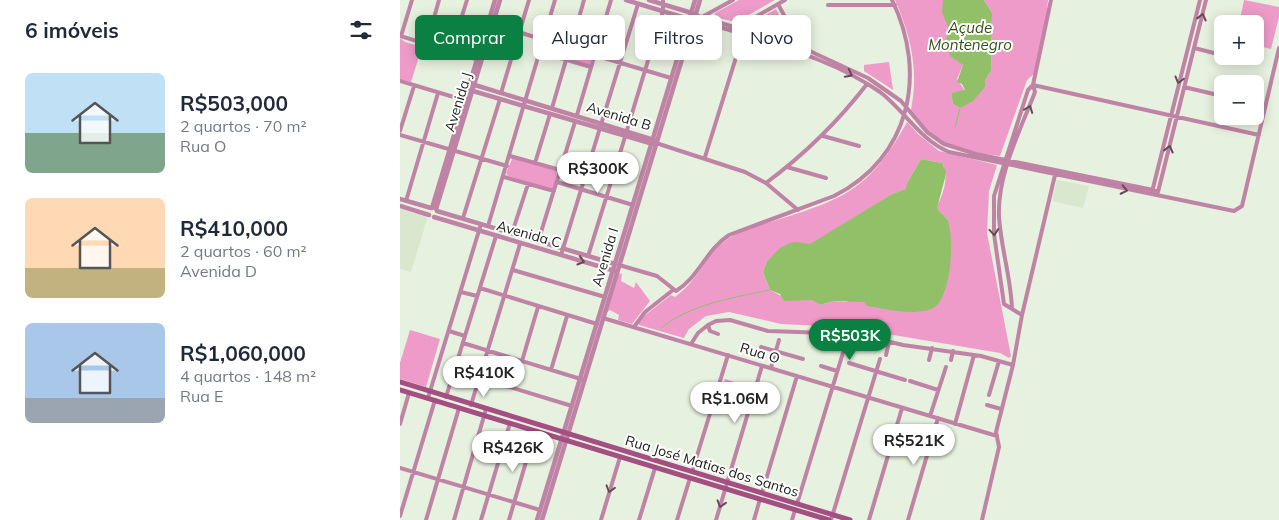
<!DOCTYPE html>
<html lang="pt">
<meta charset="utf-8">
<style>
body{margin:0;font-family:Mulish,sans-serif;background:#f6f6f7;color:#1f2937;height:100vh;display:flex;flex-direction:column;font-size:19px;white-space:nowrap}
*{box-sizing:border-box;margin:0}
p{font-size:16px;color:#747a83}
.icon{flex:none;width:28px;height:28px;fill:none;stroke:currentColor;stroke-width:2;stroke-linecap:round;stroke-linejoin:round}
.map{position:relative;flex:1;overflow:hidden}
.sheet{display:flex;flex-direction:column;background:#fff;width:400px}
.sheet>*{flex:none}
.top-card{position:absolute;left:15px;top:15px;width:475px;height:45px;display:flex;gap:10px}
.fabs{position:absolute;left:814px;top:15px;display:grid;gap:10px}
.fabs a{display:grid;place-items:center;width:50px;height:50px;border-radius:8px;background:#fff;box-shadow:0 2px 12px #0003;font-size:25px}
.price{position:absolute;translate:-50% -42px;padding:0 11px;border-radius:18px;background:#fff;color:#222;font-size:16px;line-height:32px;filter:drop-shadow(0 1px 2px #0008)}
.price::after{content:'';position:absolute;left:50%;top:30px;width:15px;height:11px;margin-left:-8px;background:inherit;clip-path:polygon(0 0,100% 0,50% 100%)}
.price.selected{background:#0b8043;color:#fff}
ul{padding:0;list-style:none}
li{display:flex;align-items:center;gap:15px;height:125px;padding:0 25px}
li span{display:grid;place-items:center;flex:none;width:140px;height:100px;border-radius:8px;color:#555}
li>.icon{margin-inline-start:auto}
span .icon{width:60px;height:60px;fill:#fffc;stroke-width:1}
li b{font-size:21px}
h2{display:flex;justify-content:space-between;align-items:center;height:60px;padding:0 25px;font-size:21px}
.tag{padding:0 18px;border-radius:8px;background:#fff;box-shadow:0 2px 12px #0003;font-size:18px;line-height:45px}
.tag.selected{background:#0b8043;color:#fff}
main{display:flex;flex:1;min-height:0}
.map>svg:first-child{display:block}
.built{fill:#d9e7cf}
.green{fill:#ee9bca;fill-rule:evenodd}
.water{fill:#91c069}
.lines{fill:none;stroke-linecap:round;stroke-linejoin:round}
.stream{stroke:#91c069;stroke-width:1}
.minor{stroke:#bf84a5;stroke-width:4}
.tertiary{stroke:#bf84a5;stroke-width:4.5}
.secondary{stroke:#a44f82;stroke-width:5}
.oneway{stroke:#644b57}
.labels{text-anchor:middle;stroke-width:4;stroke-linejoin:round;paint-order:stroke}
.street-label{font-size:14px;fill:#191d17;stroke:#fff}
.water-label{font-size:15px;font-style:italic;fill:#335114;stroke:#fff}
</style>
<main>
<section class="sheet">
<h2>6 imóveis<svg class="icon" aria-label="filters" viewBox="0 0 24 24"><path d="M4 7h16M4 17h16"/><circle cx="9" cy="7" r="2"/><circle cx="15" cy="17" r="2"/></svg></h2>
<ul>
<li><span style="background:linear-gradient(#bfe0f5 60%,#7fa58c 0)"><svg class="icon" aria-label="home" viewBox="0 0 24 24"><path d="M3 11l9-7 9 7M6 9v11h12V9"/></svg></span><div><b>R$503,000</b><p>2 quartos · 70 m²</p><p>Rua O</p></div></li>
<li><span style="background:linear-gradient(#ffd9b3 70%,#c2b280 0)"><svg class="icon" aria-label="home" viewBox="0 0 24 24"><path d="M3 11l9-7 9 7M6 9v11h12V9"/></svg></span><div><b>R$410,000</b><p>2 quartos · 60 m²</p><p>Avenida D</p></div></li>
<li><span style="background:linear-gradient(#a9c7e8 75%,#9aa5b1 0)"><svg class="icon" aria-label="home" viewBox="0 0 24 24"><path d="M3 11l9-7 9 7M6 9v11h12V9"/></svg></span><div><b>R$1,060,000</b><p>4 quartos · 148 m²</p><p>Rua E</p></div></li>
</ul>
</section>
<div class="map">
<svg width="879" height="520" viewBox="0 0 879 520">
<rect width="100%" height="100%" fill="#e7f1df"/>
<path class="built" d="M657,180l32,6 -6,22 -31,-7z
M0,209l26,8 1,2 -16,53 -11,-3z"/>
<path class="green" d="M339,0h36l-39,22 -22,-5 1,-4z
M495,0h48l6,29 -3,9 2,12 15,15 -6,14 8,12 -14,2 2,11 7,4 25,-21v-7l6,-9 1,-58 -8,-13h64l-2,20 -12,54 -7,6 -27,76c-19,-2 -54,-8 -68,-21 -8,-7 -14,-16 -21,-24 1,-9 3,-18 3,-27 1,-30 -7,-57 -19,-84z
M844,0l35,7v10l-8,32 -16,-4v-21h-16z
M376,9l16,31 -46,-14z
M149,34l44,13 2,2 -5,15 -3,2 -43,-13 -2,-3z
M0,38l5,4 17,5 -11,35 -11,-3z
M489,62l4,28 -29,-19v-6z
M507,122l12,13 20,16 58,14 -8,26 -2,42 24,123 -2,2 -9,-5 -154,-26 -65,-3 -52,-12 -23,4 -17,13 -5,9 -45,-13v-5l32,-25 4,2c25,-18 31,-44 54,-59 16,-10 36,-14 54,-20 66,-20 90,-34 124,-96zM521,159l21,4c8,11 1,33 -6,45l11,11 4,35 -105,48 -12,-1 -14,4 -7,-5h-24l-19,-10 -7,-18 4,-11 9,-8 26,-10 8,2 82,-51 15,-5v-6z
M113,157l44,13 -3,18 -3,1 -43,-13 -2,-3z
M218,273l4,1 -1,7 13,7 2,-6 14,19 -18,23 -14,-4 1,-5 -9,-5 -5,4z
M10,330l30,9 -14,48 -26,-8v-16z
M325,379l26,8 -4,13 -26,-8z"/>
<path class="water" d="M543,0h41l8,13 -1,58 -6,9v7l-12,14 -13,7 -7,-4 -2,-11 14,-3 -3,-6 -5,-2 6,-17 -13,-9 -4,-18 3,-9 -7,-17z
M521,159l21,4 4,8 -1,7 -8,30c2,4 7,7 10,11 8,16 5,83 -16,90 -20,7 -44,0 -64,-3l-3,-4 -30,-1 -14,4 -8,-5 -28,1 -4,-7 -10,-4 -7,-18 4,-11 13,-13 10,-5 6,-1 14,2 82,-50 14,-5 1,-6z"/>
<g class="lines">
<path class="stream" d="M555,127l5,-19
M261,328c30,-24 71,-30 108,-38"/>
<path class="minor" d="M378,4l23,43
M428,5h67
M295,15l39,12
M302,17l31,-17
M294,20l39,11
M93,24l51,16
M338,27l47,-27
M340,29l61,18 67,31 33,23 26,31 17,12 32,10 182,37
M146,31l51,15
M338,33c48,15 99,29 142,59 25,19 39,47 69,60l285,59 8,-5 37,-158
M0,36l79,24
M1,36l11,-36
M173,39l11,-39
M27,43l12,-43
M794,48l28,7
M51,51l16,-51
M140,52l51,15
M194,55l77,23
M828,56l12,3
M0,81l67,20
M633,85l226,50
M784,87l38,9
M101,93l28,-93
M152,108l14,-48
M177,115l34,-115
M227,130l36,-119v-11
M0,131l14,-45
M0,135l107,31
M423,136l36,10
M256,143l89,29 21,11 32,27
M110,156l50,14
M305,157l38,-122
M135,163l15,-49
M387,167l39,11
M104,177l50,14
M157,182l76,23
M366,183c39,-29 71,-60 101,-99
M752,192l48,-192
M758,192l48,-192
M6,201l32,-108
M63,218l37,-119
M88,226l67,-226
M112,233l16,-49
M138,242l37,-120
M161,255l77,-251
M188,256l37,-119
M219,265l38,11 19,15c23,-14 30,-41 53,-56l105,-39c76,-38 94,-122 58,-196
M113,270l92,27
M80,288l117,36
M61,292l16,4
M612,309c-1,-31 -11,-61 -13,-92 -2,-42 21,-86 36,-125l-2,-7
M622,315l-18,-11 -10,-70v-38l34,-106 5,-5 18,-85
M203,318l394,118
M308,325l2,6 8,3
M234,327l11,-15 28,-22
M49,331l16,5
M63,343l121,37
M291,344l7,-11 10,-8 8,-4 14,-1 38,11 89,3 46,11 78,11 32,9 -17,67 3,15 -17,73
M361,347l42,12
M460,348l4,-13
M486,355l3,-13
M529,360l3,-12
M551,360l2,-9
M122,361l16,-54
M449,363l56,17
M613,365l9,-50 33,-140
M421,366l16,5
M371,368l8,-28
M151,370l16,-54
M80,378l92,28
M510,381l28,9
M589,395l10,-34
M46,397l50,-161
M28,398l53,-174
M71,405l49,-161
M587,405l14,4
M530,416l16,-49
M0,424l9,-31
M555,424l19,-69
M0,468l140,42
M292,472l36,-117
M362,493l35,-117
M397,504l52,-171
M0,516l35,-116
M26,520l33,-112
M54,520l32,-111
M81,520l29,-97
M109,520l26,-89
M201,520l19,-63
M239,520l16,-52
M277,520l13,-42
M316,520l46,-154
M354,520l6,-21
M392,520l3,-10
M431,520l49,-161
M469,520l33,-112
M508,520l30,-102"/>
<path class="tertiary" d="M226,0l66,20
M249,0l43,13
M75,85l179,55
M73,91l180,53
M0,199l31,9
M0,206l29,9
M32,208l63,-208
M36,209l64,-209
M37,211l178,53
M34,217l181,54
M137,520l158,-520
M142,520l158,-520"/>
<path class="secondary" d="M0,382l450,138
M0,390l429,130"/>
</g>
<defs><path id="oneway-chevron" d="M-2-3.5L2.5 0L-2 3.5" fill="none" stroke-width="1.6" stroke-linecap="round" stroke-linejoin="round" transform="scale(1.25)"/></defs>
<g class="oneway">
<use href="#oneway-chevron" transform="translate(802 17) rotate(-76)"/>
<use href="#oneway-chevron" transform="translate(449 74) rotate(27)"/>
<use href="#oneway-chevron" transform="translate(779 80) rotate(105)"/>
<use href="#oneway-chevron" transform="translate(629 109) rotate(-69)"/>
<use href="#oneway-chevron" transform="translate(769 149) rotate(-76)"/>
<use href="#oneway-chevron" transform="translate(724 190) rotate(12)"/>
<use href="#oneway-chevron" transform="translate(594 232) rotate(85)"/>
<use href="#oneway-chevron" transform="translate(181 261) rotate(17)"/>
<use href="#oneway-chevron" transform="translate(210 489) rotate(107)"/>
<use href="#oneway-chevron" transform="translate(321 504) rotate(107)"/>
</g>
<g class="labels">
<g class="street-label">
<text transform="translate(58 102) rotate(-73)" y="5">Avenida J</text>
<text transform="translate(219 116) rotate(17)" y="5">Avenida B</text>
<text transform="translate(129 234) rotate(16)" y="5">Avenida C</text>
<text transform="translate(205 257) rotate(-73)" y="5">Avenida I</text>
<text transform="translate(360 353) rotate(17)" y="5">Rua O</text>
<text transform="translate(312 466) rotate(17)" y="5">Rua José Matias dos Santos</text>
</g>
<g class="water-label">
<text x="570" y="33">Açude<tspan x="570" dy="17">Montenegro</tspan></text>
</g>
</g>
</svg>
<div class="fabs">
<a>+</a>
<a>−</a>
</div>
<b class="price" style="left:198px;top:194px">R$300K</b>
<b class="price selected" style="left:450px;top:361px">R$503K</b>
<b class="price" style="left:84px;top:398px">R$410K</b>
<b class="price" style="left:335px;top:424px">R$1.06M</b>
<b class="price" style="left:514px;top:466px">R$521K</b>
<b class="price" style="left:113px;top:473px">R$426K</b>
<div class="top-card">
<a class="tag selected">Comprar</a>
<a class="tag">Alugar</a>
<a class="tag">Filtros</a>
<a class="tag">Novo</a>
</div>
</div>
</main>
